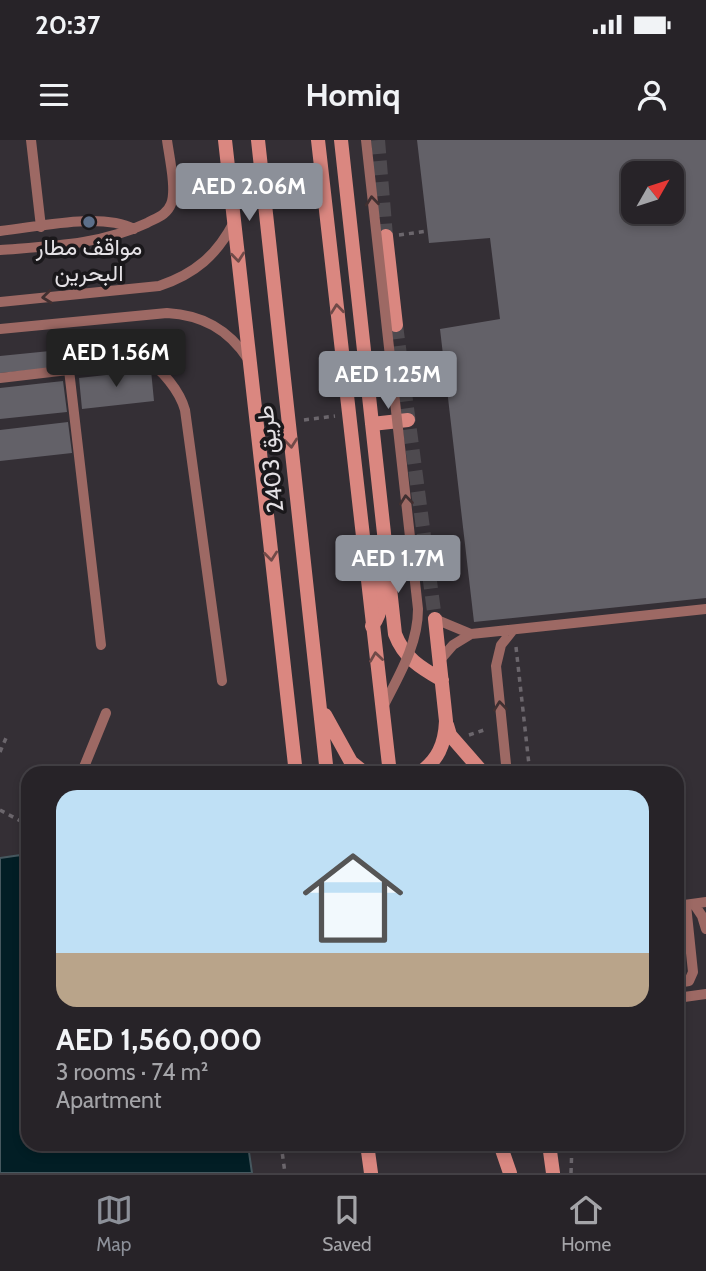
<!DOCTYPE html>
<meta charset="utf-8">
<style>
body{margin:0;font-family:Cabin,Vazirmatn,sans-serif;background:#332f34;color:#f1f3f6;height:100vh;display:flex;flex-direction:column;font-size:26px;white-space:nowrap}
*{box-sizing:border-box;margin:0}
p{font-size:23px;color:#a4a4a8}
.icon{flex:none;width:38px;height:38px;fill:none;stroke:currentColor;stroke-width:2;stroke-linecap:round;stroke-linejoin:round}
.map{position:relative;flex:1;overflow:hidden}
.drawer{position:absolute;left:21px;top:626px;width:663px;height:385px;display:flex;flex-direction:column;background:#272328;border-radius:21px;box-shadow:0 4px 10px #0003,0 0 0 2px #434045}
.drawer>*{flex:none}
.needle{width:46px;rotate:51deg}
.controls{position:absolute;left:621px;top:21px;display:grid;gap:14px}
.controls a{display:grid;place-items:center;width:63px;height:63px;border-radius:14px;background:#272328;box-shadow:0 4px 10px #0003,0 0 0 2px #434045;font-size:35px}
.price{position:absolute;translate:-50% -60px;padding:0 16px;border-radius:7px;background:#8c9099;color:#fff;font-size:23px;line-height:46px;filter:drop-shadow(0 2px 4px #0008)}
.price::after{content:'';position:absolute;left:50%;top:42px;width:21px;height:16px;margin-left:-10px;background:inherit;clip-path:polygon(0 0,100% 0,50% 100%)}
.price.active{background:#222;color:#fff}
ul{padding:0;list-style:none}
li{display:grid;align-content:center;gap:14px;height:371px;padding:0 35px}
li+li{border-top:2px solid #434045}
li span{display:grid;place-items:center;height:217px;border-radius:21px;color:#555}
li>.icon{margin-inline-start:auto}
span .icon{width:126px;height:126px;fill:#fffc;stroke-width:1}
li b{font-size:30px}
.status{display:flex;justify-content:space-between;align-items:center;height:49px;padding:0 35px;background:#272328;direction:ltr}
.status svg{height:19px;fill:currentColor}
header{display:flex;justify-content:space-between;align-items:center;height:91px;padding:0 35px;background:#272328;font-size:32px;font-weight:700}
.dock{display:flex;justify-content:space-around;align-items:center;height:98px;border-top:2px solid #434045;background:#272328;font-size:19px;color:#a4a4a8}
.dock a{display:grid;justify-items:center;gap:4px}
.dock .active{color:#8c9099}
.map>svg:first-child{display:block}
.water{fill:#021e25;stroke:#46585f;stroke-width:2}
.building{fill:#636168;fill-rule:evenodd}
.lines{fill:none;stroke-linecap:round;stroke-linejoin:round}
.secondary-tunnel{stroke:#4e4a4f;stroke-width:14;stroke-dasharray:14 7;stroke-linecap:butt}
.path{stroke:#6b666c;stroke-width:3.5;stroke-dasharray:5 5;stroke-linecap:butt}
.service{stroke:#9d6964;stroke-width:10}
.secondary{stroke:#da8780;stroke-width:14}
.service-bridge{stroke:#9d6964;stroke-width:10}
.secondary-bridge{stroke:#da8780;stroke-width:14}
.oneway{stroke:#413031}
.oneway2{stroke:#704a48}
.service-dot{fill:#5c6f8a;stroke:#1a181b;stroke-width:2.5}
.labels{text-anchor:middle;stroke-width:7;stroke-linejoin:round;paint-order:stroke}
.poi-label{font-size:23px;fill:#e4e1e5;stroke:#1a181b}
.street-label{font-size:23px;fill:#e4e1e5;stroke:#1a181b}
</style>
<div class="status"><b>20:37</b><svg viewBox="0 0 49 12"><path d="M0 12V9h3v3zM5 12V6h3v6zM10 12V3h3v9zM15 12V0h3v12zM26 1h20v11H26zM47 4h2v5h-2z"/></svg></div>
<header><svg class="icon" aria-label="menu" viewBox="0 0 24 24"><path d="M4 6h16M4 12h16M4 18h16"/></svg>Homiq<svg class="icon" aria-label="person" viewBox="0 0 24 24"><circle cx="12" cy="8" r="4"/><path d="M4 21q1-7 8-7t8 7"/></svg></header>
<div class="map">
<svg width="706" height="1033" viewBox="0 0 706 1033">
<rect width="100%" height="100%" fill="#342f35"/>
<path class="water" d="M28,714v290l220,1 4,28h-252v-315z"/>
<path class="building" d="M417,0h289v458l-232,24 -34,-293 60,-10 -10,-81 -61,5zM634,33h38v39h-38z
M130,203l1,18 -131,12v-17z
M151,230l3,31 -72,8 -3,-31z
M63,241l4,31 -67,7v-31z
M68,282l4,31 -72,8v-31z"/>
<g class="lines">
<path class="secondary-tunnel" d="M378,0l8,96
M396,185l39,294"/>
<path class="path" d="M276,34l30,-3
M399,95l29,-4
M304,280l31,-4
M516,507l14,127
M469,595l18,-6
M0,612l6,-14
M274,626l2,8
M0,670l28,15
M281,1004l4,29
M571,1033l1,-29"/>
<path class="service" d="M31,0l10,87
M0,91c38,-4 100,-19 134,-2
M0,110c51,-4 100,-5 147,-27 9,-5 20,-8 24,-19 6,-14 -2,-48 -4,-64
M0,162l159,-16c36,-12 58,-31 75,-64
M0,189l167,-16c35,2 61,16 81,46
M69,230l32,275
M0,238l145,-17c17,7 35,31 40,49l37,271
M435,479l36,15
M440,520l13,-15 18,-11 235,-25
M84,627l22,-54
M507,634l-11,-108 5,-21 12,-15
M694,764l8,12 4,13
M677,766l29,-4
M677,843l12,-2 4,-9 -7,-67
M677,858l29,-4"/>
<path class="secondary" d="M225,0l71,634
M258,0l69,634
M341,0l54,494c9,24 26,34 47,46
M386,96l10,89
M372,284l36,-4
M365,425c14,19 23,40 7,61
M325,575l26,47 15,12
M447,585l3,10 34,39
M418,634c20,-13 27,-30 28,-53l-11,-102
M367,1004l4,29
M500,1004l10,29
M549,1004l4,29"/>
<path class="service-bridge" d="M366,0l52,469c0,36 -19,66 -35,98"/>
<path class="secondary-bridge" d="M318,0l72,634"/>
</g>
<defs><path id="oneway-chevron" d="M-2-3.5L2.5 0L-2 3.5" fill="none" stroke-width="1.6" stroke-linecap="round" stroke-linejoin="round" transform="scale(1.75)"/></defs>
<g class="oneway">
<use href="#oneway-chevron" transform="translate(372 61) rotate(-96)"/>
<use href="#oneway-chevron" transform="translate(47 157) rotate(174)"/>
<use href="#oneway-chevron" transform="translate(406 360) rotate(-96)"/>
<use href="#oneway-chevron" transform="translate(500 566) rotate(-96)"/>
</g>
<g class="oneway2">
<use href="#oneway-chevron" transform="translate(238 117) rotate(84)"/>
<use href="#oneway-chevron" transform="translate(337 169) rotate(-96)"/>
<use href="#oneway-chevron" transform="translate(291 303) rotate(84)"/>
<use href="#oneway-chevron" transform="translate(271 416) rotate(84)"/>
<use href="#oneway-chevron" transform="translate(376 517) rotate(-98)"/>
</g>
<circle class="service-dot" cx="89" cy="82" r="7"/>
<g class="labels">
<g class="poi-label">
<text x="89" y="115">مواقف مطار<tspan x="89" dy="26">البحرين</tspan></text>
</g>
<g class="street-label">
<text transform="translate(270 319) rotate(-96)" y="8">طريق 2403</text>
</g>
</g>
</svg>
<div class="controls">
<a><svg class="needle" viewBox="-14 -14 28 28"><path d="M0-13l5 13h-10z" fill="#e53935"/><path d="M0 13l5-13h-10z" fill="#a4a4a8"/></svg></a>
</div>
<b class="price" style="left:249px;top:83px">AED 2.06M</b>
<b class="price active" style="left:116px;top:249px">AED 1.56M</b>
<b class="price" style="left:388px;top:271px">AED 1.25M</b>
<b class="price" style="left:398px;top:455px">AED 1.7M</b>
<section class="drawer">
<ul>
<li><span style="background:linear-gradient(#bfe0f5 75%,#b9a48a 0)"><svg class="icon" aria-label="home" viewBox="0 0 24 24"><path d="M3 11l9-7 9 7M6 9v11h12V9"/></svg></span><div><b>AED 1,560,000</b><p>3 rooms · 74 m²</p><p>Apartment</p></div></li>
</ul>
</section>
</div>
<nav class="dock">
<a class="active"><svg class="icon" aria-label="map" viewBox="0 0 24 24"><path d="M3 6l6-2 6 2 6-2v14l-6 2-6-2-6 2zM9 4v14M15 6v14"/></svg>Map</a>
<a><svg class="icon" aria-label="saved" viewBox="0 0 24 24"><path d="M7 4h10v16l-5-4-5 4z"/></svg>Saved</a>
<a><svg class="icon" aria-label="home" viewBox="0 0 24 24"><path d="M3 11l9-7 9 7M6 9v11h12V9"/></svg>Home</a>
</nav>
